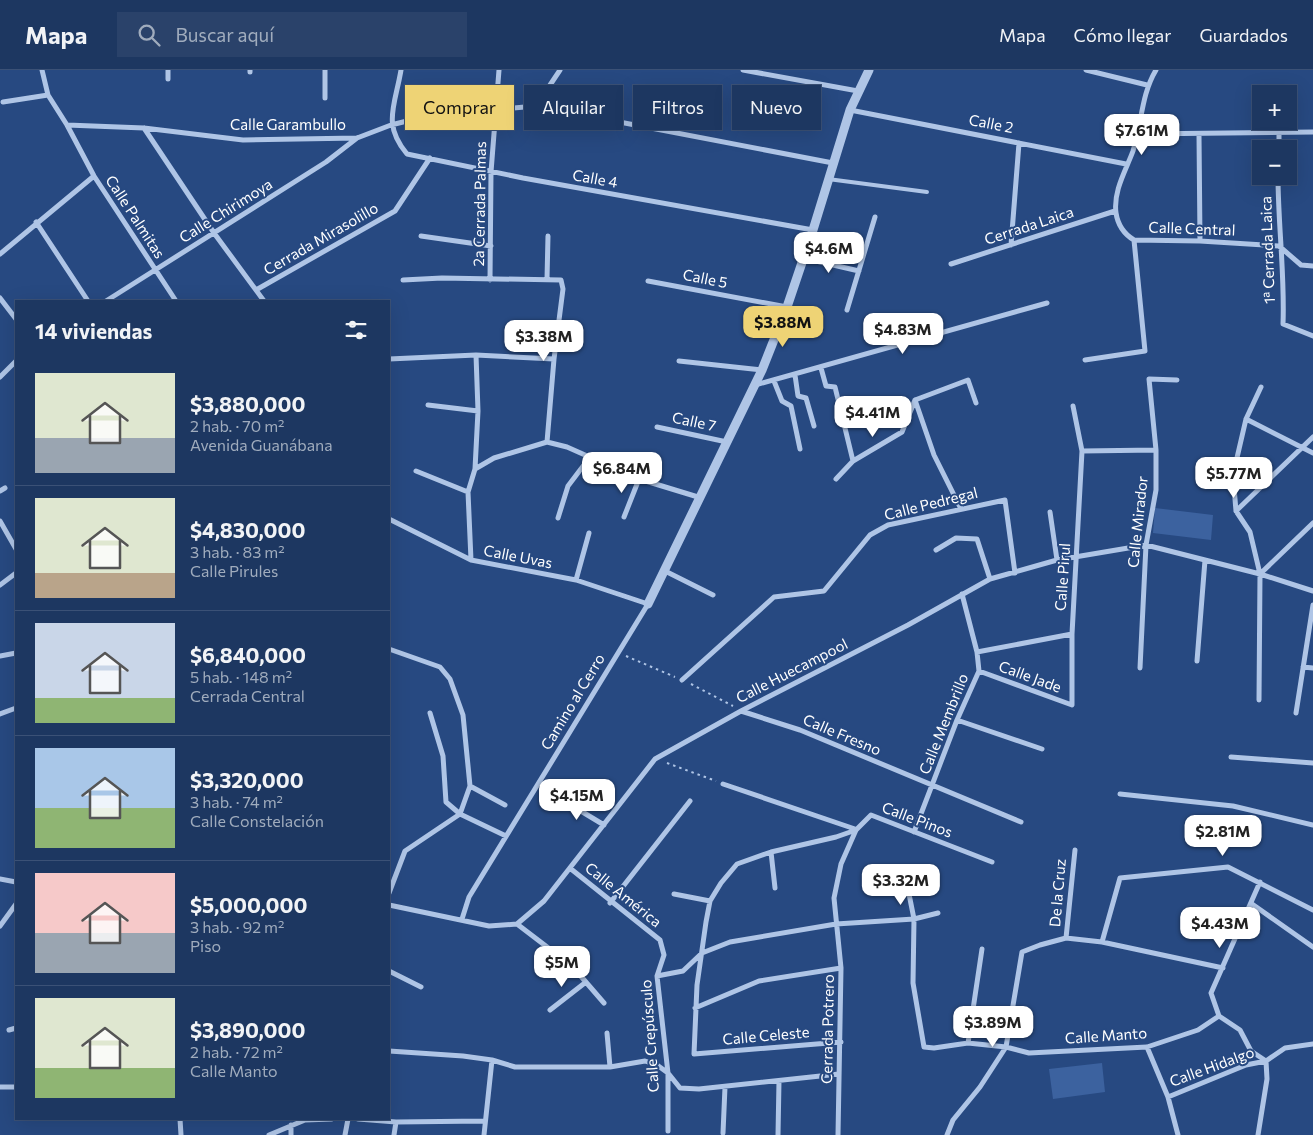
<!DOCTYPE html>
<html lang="es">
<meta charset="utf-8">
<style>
body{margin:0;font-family:Commissioner,sans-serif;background:#2a426a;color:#f1f3f6;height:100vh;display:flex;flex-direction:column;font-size:19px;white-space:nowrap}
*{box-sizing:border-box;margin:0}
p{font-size:16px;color:#a0acbd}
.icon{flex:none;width:28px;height:28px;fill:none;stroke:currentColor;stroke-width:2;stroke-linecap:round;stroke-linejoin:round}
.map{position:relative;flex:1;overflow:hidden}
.sheet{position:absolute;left:15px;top:230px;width:375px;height:820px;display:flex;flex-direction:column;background:#1d3761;border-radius:0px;box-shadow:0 5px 20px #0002,0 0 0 1px #3b5176}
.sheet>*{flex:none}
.hud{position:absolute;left:405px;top:15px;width:475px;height:45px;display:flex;gap:10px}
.fabs{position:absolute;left:1252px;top:15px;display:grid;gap:10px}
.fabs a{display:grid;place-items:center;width:45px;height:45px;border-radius:0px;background:#1d3761;box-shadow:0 5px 20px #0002,0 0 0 1px #3b5176;font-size:25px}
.price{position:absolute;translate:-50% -42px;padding:0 11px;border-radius:10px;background:#fff;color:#222;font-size:16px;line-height:32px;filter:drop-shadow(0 1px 2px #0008)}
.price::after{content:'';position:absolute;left:50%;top:30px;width:15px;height:11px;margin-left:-8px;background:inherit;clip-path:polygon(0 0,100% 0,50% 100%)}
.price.selected{background:#eed375;color:#111}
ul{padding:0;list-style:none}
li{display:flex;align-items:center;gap:15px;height:125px;padding:0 20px}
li+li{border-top:1px solid #3b5176}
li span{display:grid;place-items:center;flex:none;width:140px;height:100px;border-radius:0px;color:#555}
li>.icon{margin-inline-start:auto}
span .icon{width:60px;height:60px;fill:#fffc;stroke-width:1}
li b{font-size:21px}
h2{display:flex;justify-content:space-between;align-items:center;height:60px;padding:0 20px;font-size:21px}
.pill{padding:0 18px;border-radius:0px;background:#1d3761;box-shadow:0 5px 20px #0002,0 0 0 1px #3b5176;font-size:18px;line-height:45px}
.pill.selected{background:#eed375;color:#111}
header{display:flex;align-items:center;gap:30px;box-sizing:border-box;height:70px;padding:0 25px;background:#1d3761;border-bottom:1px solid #3b5176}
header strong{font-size:24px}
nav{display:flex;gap:28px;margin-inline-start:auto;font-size:18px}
.search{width:350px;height:45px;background:#2a426a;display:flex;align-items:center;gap:12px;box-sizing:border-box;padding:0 18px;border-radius:0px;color:#a0acbd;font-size:19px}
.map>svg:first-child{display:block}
.green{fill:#3c629f}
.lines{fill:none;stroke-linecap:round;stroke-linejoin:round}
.path{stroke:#afc5e6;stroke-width:2;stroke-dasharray:2.5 4;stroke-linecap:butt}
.service{stroke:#afc5e6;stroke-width:4}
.minor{stroke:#afc5e6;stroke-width:5}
.tertiary{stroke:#afc5e6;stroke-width:9}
.labels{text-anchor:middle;stroke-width:4;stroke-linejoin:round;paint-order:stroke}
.street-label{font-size:15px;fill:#fff;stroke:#274981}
</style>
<header>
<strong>Mapa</strong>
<div class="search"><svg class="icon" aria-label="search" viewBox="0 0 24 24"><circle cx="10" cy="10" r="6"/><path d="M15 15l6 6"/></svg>Buscar aquí</div>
<nav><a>Mapa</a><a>Cómo llegar</a><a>Guardados</a></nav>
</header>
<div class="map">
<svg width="1313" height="1065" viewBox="0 0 1313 1065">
<rect width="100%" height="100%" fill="#274981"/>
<path class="green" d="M1155,438l58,7 -2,25 -58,-7z
M1102,993l3,29 -52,7 -4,-30z"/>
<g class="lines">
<path class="path" d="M626,586l49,21
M691,614l42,22
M667,693l49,18"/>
<path class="service" d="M828,109l99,13"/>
<path class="minor" d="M42,0l6,25 19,30 27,51 82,125
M401,0c-6,36 -19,54 6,84l116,24 290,52
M743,0l115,21
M1086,0l61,15
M250,2v-2
M168,9v-9
M325,28v-28
M3,32l45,-7
M536,36l24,-36
M850,40l276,54
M67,55l77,3 99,12 114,-2 34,-13 20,-5 43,-7 82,-7 297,57
M144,58l70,105 50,68
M1137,64l176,-2
M1199,65l1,106
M1279,79v-15
M1278,106c0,49 7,99 5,148l30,12
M36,152l52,79
M421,166l70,10
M1134,170l66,1 79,5 22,19 12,1
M1134,170c-10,-6 -16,-14 -18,-27 -3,-22 10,-43 17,-62 9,-28 8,-56 23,-81
M1011,175l8,-102
M0,184l94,-78
M803,188l56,13
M951,194l164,-53
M547,209l1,-43
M403,210l39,-2 119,2 2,9 -9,70 -7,83
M490,210l1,-108 8,-102
M648,211l139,26
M256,220l139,-79 35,-53
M0,228l16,21
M106,231l220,-139 31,-24
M847,240l28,-93
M389,289l87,-4 78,4
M1085,290l60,-9 -11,-111
M679,291l83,9
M821,298l5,18 9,1 18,74
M795,305l3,21 8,2 8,28
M0,307l16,-16
M774,311l8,20 9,5 9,43
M755,315l292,-82
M915,330l19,55 27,54
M915,330l53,-20 8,23
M428,335l50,6
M1246,349l67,34
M657,357l70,15
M1082,381l74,-1
M475,399l19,-11 53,-16 20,5 72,32 59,18
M416,401l52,21
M836,409l17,-18 49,-29 13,-32
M0,421l5,-3
M1236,441l-3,-36 13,-56 15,-32
M1050,442l7,48
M624,447l15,-38
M558,448l10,-32 22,-29
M389,449l82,41 105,20 72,24 -179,293 -7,22
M0,451l16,28
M936,480l20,-12 21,1 13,40
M471,490l-3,-68 7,-23 3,-58 -2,-56
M665,501l48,24
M1260,504l53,-51
M576,510l13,-47
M0,515l16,-12
M389,579l51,18 10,12 13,36 7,71 -10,28
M977,582l95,-18
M0,586l16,-3
M1197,591l8,-101
M1303,597l10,1
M1140,598l6,-123 10,-55v-40l-7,-71 28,1
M979,601l93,34v-71l10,-183 -9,-45
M682,610l92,-83 50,-6 46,-56 18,-10 117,-25 10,73
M1259,630l1,-126 -10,-42 -14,-21 77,-74
M741,641l59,19 221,92
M430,643l13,43 3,46 14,12 46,22
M1296,643l17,-108
M0,644l16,-6
M957,650l85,29
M1231,687l82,6
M723,714l132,45
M470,716l35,19
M1120,724l113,12 80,19
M561,729l43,26
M914,762l43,-112 22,-49 -2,-19 -15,-58
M771,782l4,36
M571,799l89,71 4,15 -7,21 11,97v58
M0,809l16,3
M908,819l6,30 -1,64 11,64 10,1 34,-5 38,4 23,6 118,-6 51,-17 21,-14
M389,823l16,-42 55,-37
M674,824l36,7
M610,833l80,-102
M1252,834l61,43
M389,835l100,21 28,-2
M517,854l27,-23 111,-142 86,-48 167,-86 82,-46 67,-19 89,-15 114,29 53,17
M517,854l55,42 32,37
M0,856l16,-22
M1066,868l9,-88
M1102,872l18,-64 108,-11 85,43
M389,901l32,16
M657,906l26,-5 19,-18 28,-11 106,-18 78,-5 24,-6
M695,938l64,-27 82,-13
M550,940l36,-28
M1219,946l-8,-23 49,-111
M1219,946l21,14 11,21 15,10
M9,960l7,-2
M607,963l3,34
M841,972l-147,12 3,-69 9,-63 4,-21 11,-18 16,-19 34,-12 65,-15 20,-7 15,-15 121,47
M968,973l14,-94
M1147,977l21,50 10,38
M389,981l74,5 29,4 23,7h95l35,-6 12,4 11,8 12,15 19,1 140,-15
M0,1017h16
M1168,1027l78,-32 20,-4
M180,1049l1,16
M358,1049l38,3 88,-1
M291,1055v10
M723,1063l2,-46
M269,1065l36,-15 27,-1
M345,1065l3,-16
M394,1065l2,-13
M484,1065l8,-75
M778,1065l1,-54
M838,1065l3,-167 -7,-70 7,-34 15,-34
M947,1065l6,-15 27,-33 26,-40 16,-95 18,-7 26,-7 36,4 121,26
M1258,1065l9,-56 -1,-18 19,-13 28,-4"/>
<path class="tertiary" d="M648,534l114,-234 25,-63 26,-77 37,-120 19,-40"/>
</g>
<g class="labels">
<g class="street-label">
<text transform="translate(991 54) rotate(11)" y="5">Calle 2</text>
<text x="288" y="60">Calle Garambullo</text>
<text transform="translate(595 109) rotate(10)" y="5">Calle 4</text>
<text transform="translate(480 134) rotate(-89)" y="5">2a Cerrada Palmas</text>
<text transform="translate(226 141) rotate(-32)" y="5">Calle Chirimoya</text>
<text transform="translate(135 147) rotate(57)" y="5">Calle Palmitas</text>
<text transform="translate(1029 156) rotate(-18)" y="5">Cerrada Laica</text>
<text transform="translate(1192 159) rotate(2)" y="5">Calle Central</text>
<text transform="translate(321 169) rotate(-30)" y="5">Cerrada Mirasolillo</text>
<text transform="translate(1268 180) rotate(-92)" y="5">1ª Cerrada Laica</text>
<text transform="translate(705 209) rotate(11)" y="5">Calle 5</text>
<text transform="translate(694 352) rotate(12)" y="5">Calle 7</text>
<text transform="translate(931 434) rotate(-14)" y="5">Calle Pedregal</text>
<text transform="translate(1138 452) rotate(-84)" y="5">Calle Mirador</text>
<text transform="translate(518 487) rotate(11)" y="5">Calle Uvas</text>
<text transform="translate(1063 507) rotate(-86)" y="5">Calle Pirul</text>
<text transform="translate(792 601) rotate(-27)" y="5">Calle Huecampool</text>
<text transform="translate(1030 607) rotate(20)" y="5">Calle Jade</text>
<text transform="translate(573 632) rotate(-59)" y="5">Camino al Cerro</text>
<text transform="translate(944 654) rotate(-68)" y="5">Calle Membrillo</text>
<text transform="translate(842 665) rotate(23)" y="5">Calle Fresno</text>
<text transform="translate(917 750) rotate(21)" y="5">Calle Pinos</text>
<text transform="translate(1058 823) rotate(-85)" y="5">De la Cruz</text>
<text transform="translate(623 825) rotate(39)" y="5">Calle América</text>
<text transform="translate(828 959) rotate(-89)" y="5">Cerrada Potrero</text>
<text transform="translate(650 966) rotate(-94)" y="5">Calle Crepúsculo</text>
<text transform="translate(766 966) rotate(-5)" y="5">Calle Celeste</text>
<text transform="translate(1106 966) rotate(-4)" y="5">Calle Manto</text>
<text transform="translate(1212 997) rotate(-20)" y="5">Calle Hidalgo</text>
</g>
</g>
</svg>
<div class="fabs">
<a>+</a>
<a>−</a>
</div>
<b class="price" style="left:1142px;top:86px">$7.61M</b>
<b class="price" style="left:829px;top:204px">$4.6M</b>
<b class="price selected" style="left:783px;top:278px">$3.88M</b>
<b class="price" style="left:903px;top:285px">$4.83M</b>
<b class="price" style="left:544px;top:292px">$3.38M</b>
<b class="price" style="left:873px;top:368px">$4.41M</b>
<b class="price" style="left:622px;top:424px">$6.84M</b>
<b class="price" style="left:1234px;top:429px">$5.77M</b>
<b class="price" style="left:577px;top:751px">$4.15M</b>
<b class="price" style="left:1223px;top:787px">$2.81M</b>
<b class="price" style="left:901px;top:836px">$3.32M</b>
<b class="price" style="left:1220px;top:879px">$4.43M</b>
<b class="price" style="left:562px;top:918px">$5M</b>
<b class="price" style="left:993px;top:978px">$3.89M</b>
<div class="hud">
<a class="pill selected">Comprar</a>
<a class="pill">Alquilar</a>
<a class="pill">Filtros</a>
<a class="pill">Nuevo</a>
</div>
<section class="sheet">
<h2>14 viviendas<svg class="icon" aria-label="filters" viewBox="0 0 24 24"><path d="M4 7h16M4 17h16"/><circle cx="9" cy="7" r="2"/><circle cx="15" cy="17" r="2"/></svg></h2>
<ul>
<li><span style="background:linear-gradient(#dfe7d0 65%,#9aa5b1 0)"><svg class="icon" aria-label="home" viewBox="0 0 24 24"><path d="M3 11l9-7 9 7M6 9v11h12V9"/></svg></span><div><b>$3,880,000</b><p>2 hab. · 70 m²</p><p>Avenida Guanábana</p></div></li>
<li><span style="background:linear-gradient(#dfe7d0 75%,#b9a48a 0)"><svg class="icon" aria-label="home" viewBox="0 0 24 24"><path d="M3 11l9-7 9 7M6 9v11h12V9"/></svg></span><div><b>$4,830,000</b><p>3 hab. · 83 m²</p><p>Calle Pirules</p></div></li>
<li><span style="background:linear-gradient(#c9d6e8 75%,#8fb573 0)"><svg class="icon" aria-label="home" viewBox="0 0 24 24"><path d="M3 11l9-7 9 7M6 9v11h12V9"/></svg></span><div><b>$6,840,000</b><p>5 hab. · 148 m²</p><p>Cerrada Central</p></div></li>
<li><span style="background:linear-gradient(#a9c7e8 60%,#8fb573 0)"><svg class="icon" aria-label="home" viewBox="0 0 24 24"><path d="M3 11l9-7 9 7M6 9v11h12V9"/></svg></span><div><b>$3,320,000</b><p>3 hab. · 74 m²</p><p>Calle Constelación</p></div></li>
<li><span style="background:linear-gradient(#f6c9c9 60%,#9aa5b1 0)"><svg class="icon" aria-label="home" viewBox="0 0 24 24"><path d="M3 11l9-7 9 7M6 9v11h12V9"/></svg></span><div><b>$5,000,000</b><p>3 hab. · 92 m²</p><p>Piso</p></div></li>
<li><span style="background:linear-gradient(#dfe7d0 70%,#8fb573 0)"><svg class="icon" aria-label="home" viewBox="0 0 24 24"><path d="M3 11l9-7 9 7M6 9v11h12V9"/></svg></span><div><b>$3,890,000</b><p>2 hab. · 72 m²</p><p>Calle Manto</p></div></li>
</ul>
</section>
</div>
